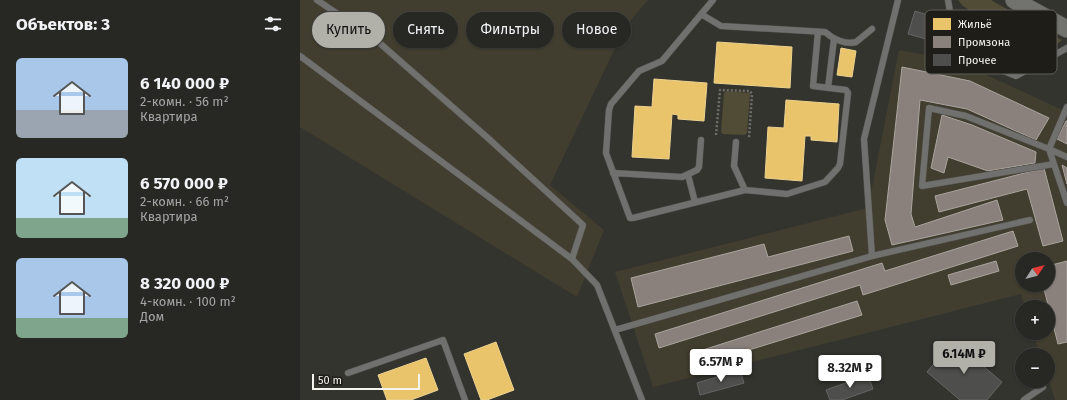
<!DOCTYPE html>
<html lang="ru">
<meta charset="utf-8">
<style>
body{margin:0;font-family:"Fira Sans",sans-serif;background:#2f2f2b;color:#f1f3f6;height:100vh;display:flex;flex-direction:column;font-size:15px;white-space:nowrap}
*{box-sizing:border-box;margin:0}
p{font-size:13px;color:#a4a5a6}
.icon{flex:none;width:22px;height:22px;fill:none;stroke:currentColor;stroke-width:2;stroke-linecap:round;stroke-linejoin:round}
.map{position:relative;flex:1;overflow:hidden}
.details{display:flex;flex-direction:column;background:#272723;width:300px}
.details>*{flex:none}
.top-card{position:absolute;left:12px;top:12px;width:380px;height:36px;display:flex;gap:8px}
.needle{width:26px;rotate:54deg}
.tools{position:absolute;left:715px;top:252px;display:grid;gap:8px}
.tools a{display:grid;place-items:center;width:40px;height:40px;border-radius:50%;background:#272723;box-shadow:0 1px 3px #0004,0 0 0 1px #434441;font-size:20px}
.scale{position:absolute;left:12px;bottom:10px;width:108px;box-sizing:border-box;padding-left:4px;border:2px solid #f5f4ed;border-top:0;font-size:11px;line-height:14px;white-space:nowrap;color:#f5f4ed;-webkit-text-stroke:3px #1e1d18;paint-order:stroke}
.price{position:absolute;translate:-50% -34px;padding:0 9px;border-radius:4px;background:#fff;color:#222;font-size:13px;line-height:26px;filter:drop-shadow(0 1px 2px #0008)}
.price::after{content:'';position:absolute;left:50%;top:24px;width:12px;height:9px;margin-left:-6px;background:inherit;clip-path:polygon(0 0,100% 0,50% 100%)}
.price.selected{background:#b1b1aa;color:#111}
ul{padding:0;list-style:none}
li{display:flex;align-items:center;gap:12px;height:100px;padding:0 16px}
li span{display:grid;place-items:center;flex:none;width:112px;height:80px;border-radius:6px;color:#555}
li>.icon{margin-inline-start:auto}
span .icon{width:48px;height:48px;fill:#fffc;stroke-width:1}
li b{font-size:17px}
h2{display:flex;justify-content:space-between;align-items:center;height:48px;padding:0 16px;font-size:17px}
.chip{padding:0 14px;border-radius:18px;background:#272723;box-shadow:0 1px 3px #0004,0 0 0 1px #434441;font-size:14px;line-height:36px}
.chip.selected{background:#b1b1aa;color:#111}
main{display:flex;flex:1;min-height:0}
.map>svg:first-child{display:block}
.built{fill:#413e2f;fill-rule:evenodd}
.green{fill:#504c36}
.homes{fill:#e9c46a;stroke:#edd291}
.industry{fill:#8a817c;stroke:#aaa49e}
.building{fill:#4e4e4c;stroke:#656564}
.lines{fill:none;stroke-linecap:round;stroke-linejoin:round}
.lane-casing{stroke:#52524e;stroke-width:7}
.secondary-casing{stroke:#52524e;stroke-width:18}
.path{stroke:#6e6e6a;stroke-width:2.5;stroke-dasharray:2 2;stroke-linecap:butt}
.lane{stroke:#70706e;stroke-width:6}
.secondary{stroke:#72726f;stroke-width:17}
.key{fill:#1e1d18;stroke:#5e5e58;stroke-width:1}
.key-label{font-size:11px;fill:#f5f4ed}
</style>
<main>
<section class="details">
<h2>Объектов: 3<svg class="icon" aria-label="filters" viewBox="0 0 24 24"><path d="M4 7h16M4 17h16"/><circle cx="9" cy="7" r="2"/><circle cx="15" cy="17" r="2"/></svg></h2>
<ul>
<li><span style="background:linear-gradient(#a9c7e8 65%,#9aa5b1 0)"><svg class="icon" aria-label="home" viewBox="0 0 24 24"><path d="M3 11l9-7 9 7M6 9v11h12V9"/></svg></span><div><b>6 140 000 ₽</b><p>2-комн. · 56 m²</p><p>Квартира</p></div></li>
<li><span style="background:linear-gradient(#bfe0f5 75%,#7fa58c 0)"><svg class="icon" aria-label="home" viewBox="0 0 24 24"><path d="M3 11l9-7 9 7M6 9v11h12V9"/></svg></span><div><b>6 570 000 ₽</b><p>2-комн. · 66 m²</p><p>Квартира</p></div></li>
<li><span style="background:linear-gradient(#a9c7e8 75%,#7fa58c 0)"><svg class="icon" aria-label="home" viewBox="0 0 24 24"><path d="M3 11l9-7 9 7M6 9v11h12V9"/></svg></span><div><b>8 320 000 ₽</b><p>4-комн. · 100 m²</p><p>Дом</p></div></li>
</ul>
</section>
<div class="map">
<svg width="767" height="400" viewBox="0 0 767 400">
<rect width="100%" height="100%" fill="#34342f"/>
<path class="built" d="M0,0h348l-23,27 -75,158 54,45 -27,67 -277,-170z
M599,50l55,10 113,52v288h-12l-7,-22v-23h-8l-7,-22h15v-26h-23l-4,-13 -368,93 -38,-115 253,-64zM722,259h26v26h-26z"/>
<path class="green" d="M658,0h33l71,40 -6,5 -31,5 -29,-12 -16,-21 -17,-11z
M426,91l24,2 -3,40 -2,2 -22,-1 -2,-2 3,-39z"/>
<path class="homes" d="M417,42l75,5 -2,41 -76,-5z
M541,48l15,3 -4,26 -15,-2z
M354,79l53,4 -3,38 -26,-2v-4l-6,-1 -3,45 -37,-2 3,-51 17,1z
M486,100l53,4 -2,38 -26,-2v-4h-6l-3,45 -37,-3 3,-51 16,1z
M196,342l18,48 -27,10h-6l-17,-46z
M126,358l12,32 -27,10h-24l-9,-25z"/>
<path class="industry" d="M602,67l68,14 79,37 -13,22 -69,-31 -47,-9 -9,114 4,13 82,-27 6,20 -111,25 -7,-25z
M642,115l30,10 64,27 -1,11 -47,8 -40,-14 -4,16 -13,-5z
M766,121h1v23l-10,-5z
M762,165l5,3v16z
M744,168l19,73 -20,5 -16,-57 -88,23 -4,-16z
M713,231l5,15 -155,49 -3,-10 -201,63 -4,-14 227,-71 3,8z
M549,236l4,15 -215,56 -7,-29 133,-34 4,13z
M696,261l3,10 -48,14 -3,-10z
M767,261v81l-9,2 -15,-59h5v-19z
M557,301l5,14 -168,52 -4,-13z"/>
<path class="building" d="M615,11l16,5 -5,23 -18,-5z
M653,341l49,41 -15,18h-27l-33,-28z
M440,370l4,13 -44,12 -3,-12z
M568,375l5,14 -31,11h-12l-4,-10z"/>
<g class="lines">
<defs>
<path id="lane" d="M17,0l58,39 114,100 94,86 -11,34 25,26 45,115
M413,0l-51,61 -23,10 -28,33 -2,6 -3,43 24,65h3l112,-28 42,4 38,-12 13,-14 2,-4 8,-71 -2,-3 -33,-4 5,-54
M648,0l9,52 59,24 51,-28
M401,14l20,12 104,6c8,7 20,13 31,10l16,-13
M0,56l272,203
M528,88l6,-49
M436,142l-2,24 11,24
M767,157l-18,-8 18,54
M754,164l-132,22 7,-78 37,8 83,33 18,-42
M313,173l69,4 15,-7 2,-3 2,-27
M388,175l7,27
M572,256l158,-36
M315,330l257,-74 -8,-117 34,-139
M48,373l95,-33 22,60
M724,400l19,-13"/>
<path id="secondary" d="M714,0l53,29"/>
</defs>
<use href="#lane" class="lane-casing"/>
<use href="#secondary" class="secondary-casing"/>
<path class="path" d="M416,135l4,-45 30,1 2,3 -3,44"/>
<use href="#lane" class="lane"/>
<use href="#secondary" class="secondary"/>
</g>
<rect x="625" y="10" width="132" height="64" rx="6" class="key"/>
<rect x="633" y="18" width="18" height="12" fill="#e9c46a"/>
<rect x="633" y="36" width="18" height="12" fill="#8a817c"/>
<rect x="633" y="54" width="18" height="12" fill="#4e4e4c"/>
<g class="key-label">
<text x="658" y="28">Жильё</text>
<text x="658" y="46">Промзона</text>
<text x="658" y="64">Прочее</text>
</g>
</svg>
<div class="tools">
<a><svg class="needle" viewBox="-14 -14 28 28"><path d="M0-13l5 13h-10z" fill="#e53935"/><path d="M0 13l5-13h-10z" fill="#a4a5a6"/></svg></a>
<a>+</a>
<a>−</a>
</div>
<div class="scale">50 m</div>
<b class="price selected" style="left:664px;top:375px">6.14M ₽</b>
<b class="price" style="left:421px;top:383px">6.57M ₽</b>
<b class="price" style="left:550px;top:389px">8.32M ₽</b>
<div class="top-card">
<a class="chip selected">Купить</a>
<a class="chip">Снять</a>
<a class="chip">Фильтры</a>
<a class="chip">Новое</a>
</div>
</div>
</main>
